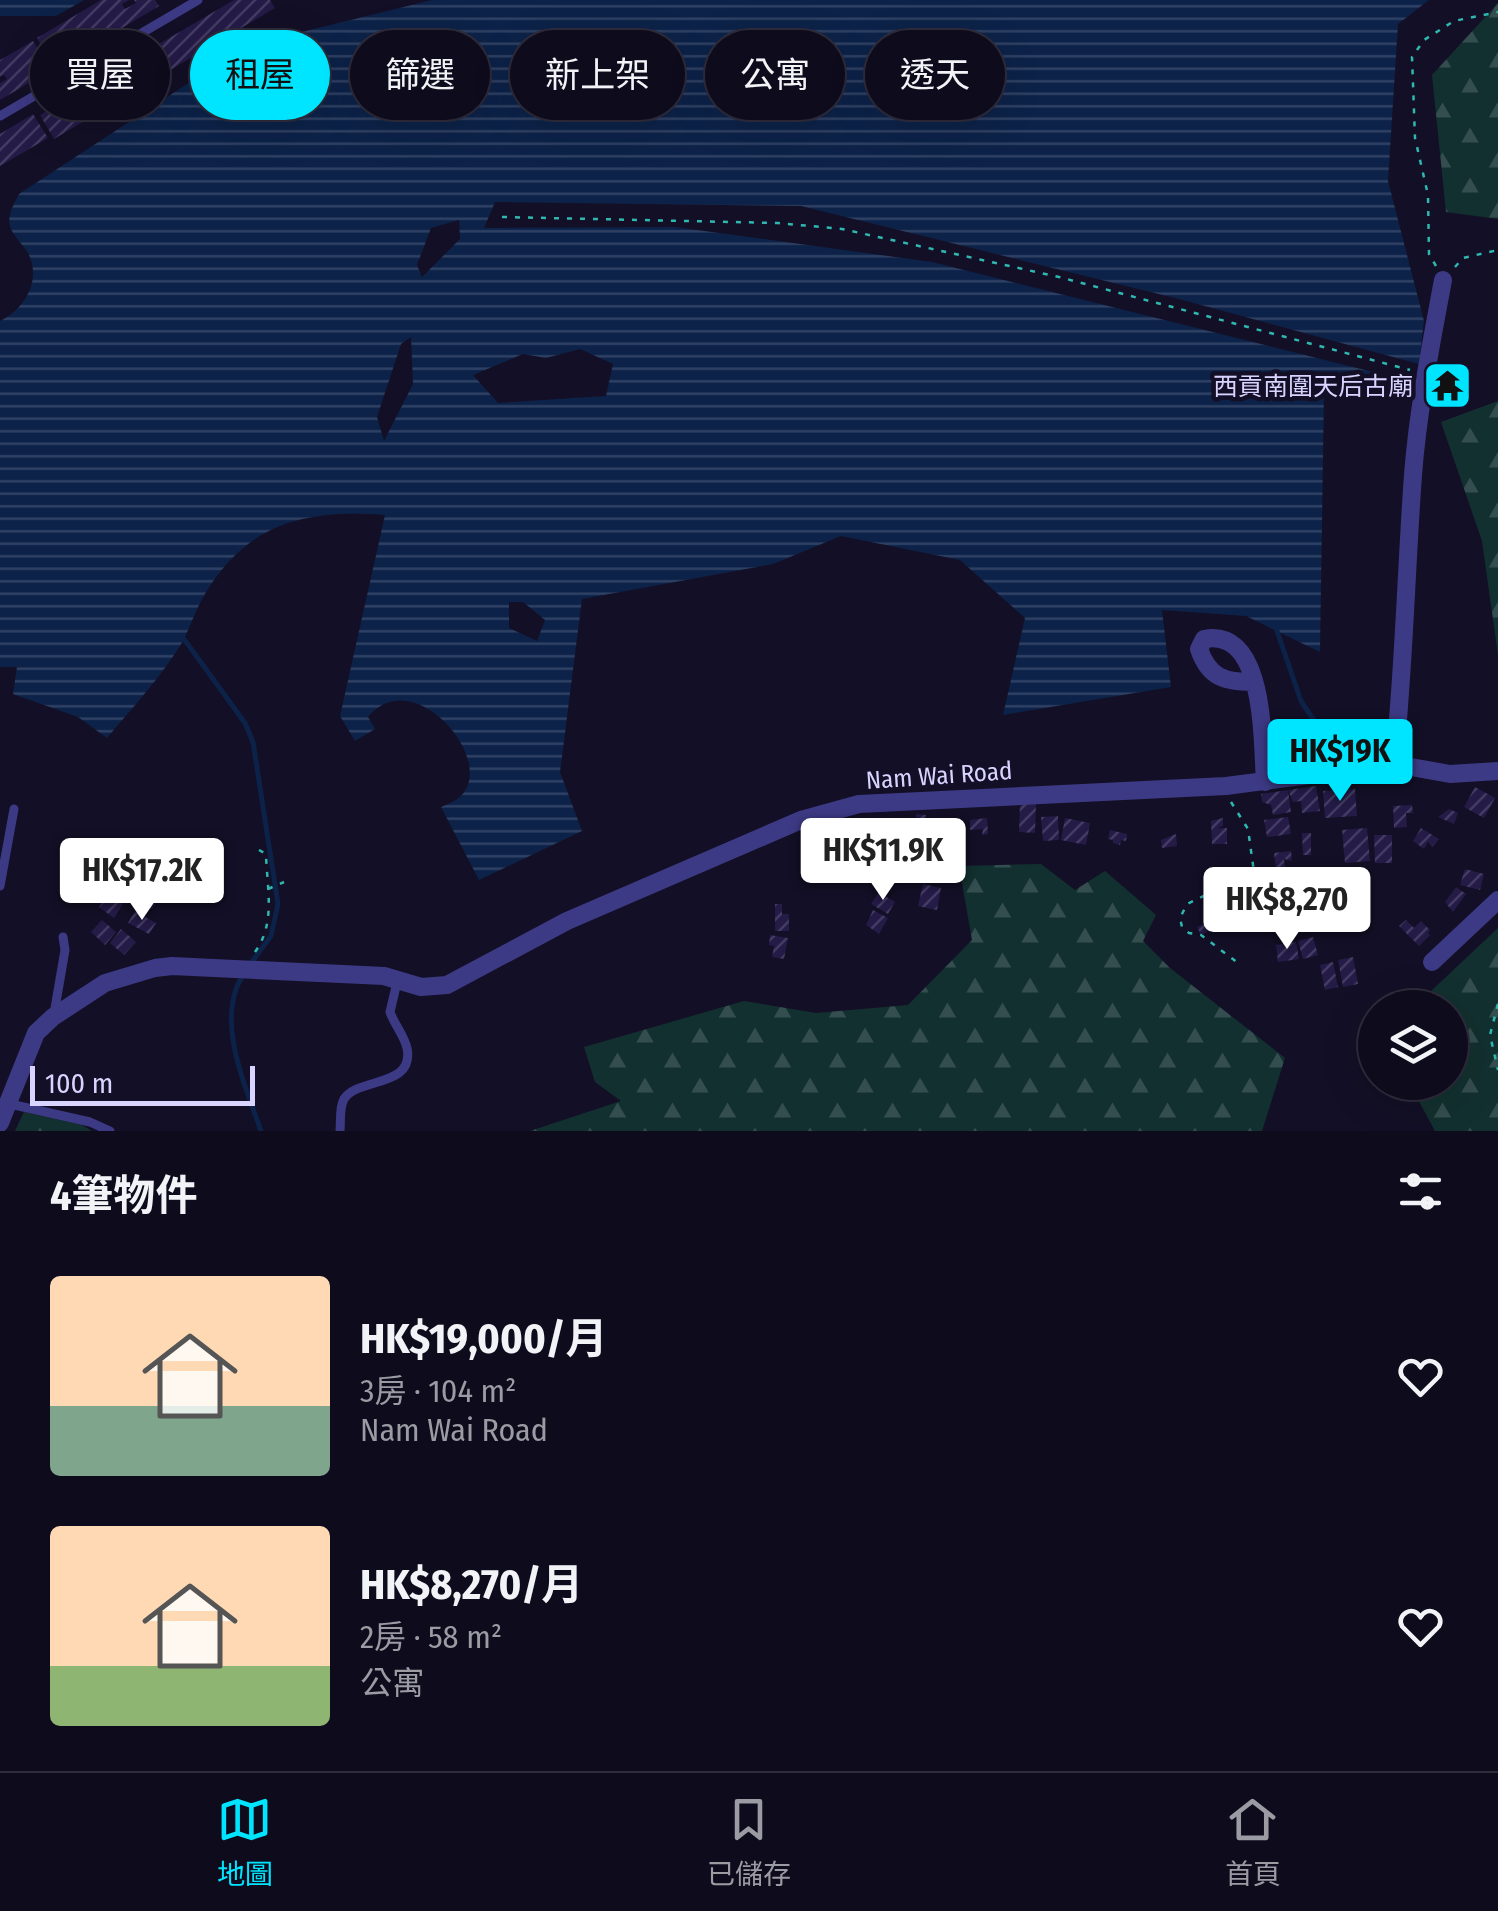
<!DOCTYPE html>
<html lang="zh-TW">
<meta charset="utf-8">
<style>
body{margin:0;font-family:"Fira Sans Condensed","Noto Sans TC",sans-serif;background:#1c1929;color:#f1f3f6;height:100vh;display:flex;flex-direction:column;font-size:38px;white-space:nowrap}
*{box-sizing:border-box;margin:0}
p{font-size:32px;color:#9b9ba3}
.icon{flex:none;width:55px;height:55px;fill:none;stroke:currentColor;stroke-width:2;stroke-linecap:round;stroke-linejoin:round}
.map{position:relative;height:1131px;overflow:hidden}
.panel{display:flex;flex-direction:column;background:#0e0b1c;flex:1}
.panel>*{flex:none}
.guide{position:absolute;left:30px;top:30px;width:1440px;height:90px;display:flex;gap:20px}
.fabs{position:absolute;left:1358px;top:990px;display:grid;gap:20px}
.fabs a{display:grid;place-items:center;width:110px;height:110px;border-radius:50%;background:#0e0b1c;box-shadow:0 10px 40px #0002,0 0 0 2px #2e2b3b;font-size:50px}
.scale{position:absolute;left:30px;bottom:25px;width:225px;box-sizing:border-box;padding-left:10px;border:5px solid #d9d4ff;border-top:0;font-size:28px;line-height:35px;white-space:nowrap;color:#d9d4ff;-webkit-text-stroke:8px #130f26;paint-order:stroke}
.price{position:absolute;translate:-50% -85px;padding:0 22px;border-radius:10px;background:#fff;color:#222;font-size:32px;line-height:65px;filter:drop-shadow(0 2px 5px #0008)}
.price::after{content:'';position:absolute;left:50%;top:60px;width:30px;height:22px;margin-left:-15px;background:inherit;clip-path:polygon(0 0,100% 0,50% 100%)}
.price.on{background:#00e5ff;color:#111}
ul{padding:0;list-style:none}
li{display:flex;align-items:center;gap:30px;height:250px;padding:0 50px}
li span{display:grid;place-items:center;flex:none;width:280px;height:200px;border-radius:10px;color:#555}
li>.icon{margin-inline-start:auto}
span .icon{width:120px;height:120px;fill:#fffc;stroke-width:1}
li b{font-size:42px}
h2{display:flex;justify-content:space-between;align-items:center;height:120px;padding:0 50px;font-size:42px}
.tag{padding:0 35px;border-radius:45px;background:#0e0b1c;box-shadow:0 10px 40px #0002,0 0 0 2px #2e2b3b;font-size:35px;line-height:90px}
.tag.on{background:#00e5ff;color:#111}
.dock{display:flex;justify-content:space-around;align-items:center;height:140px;border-top:2px solid #2e2b3b;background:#0e0b1c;font-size:28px;color:#9b9ba3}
.dock a{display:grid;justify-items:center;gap:5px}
.dock .on{color:#00e5ff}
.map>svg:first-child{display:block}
.forest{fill:url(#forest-firs)}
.water{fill:url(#water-rules);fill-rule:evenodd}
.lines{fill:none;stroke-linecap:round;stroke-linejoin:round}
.stream{stroke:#0c2248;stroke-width:5}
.building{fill:url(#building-hatch)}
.path{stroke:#2fb8b0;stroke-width:2.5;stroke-dasharray:5 8;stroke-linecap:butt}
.lane{stroke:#3d3a85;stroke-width:9}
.street{stroke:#3d3a85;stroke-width:18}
.labels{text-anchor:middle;stroke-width:9;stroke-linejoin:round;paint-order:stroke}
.poi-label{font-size:25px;fill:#d9d4ff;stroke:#130f26;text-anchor:end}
.street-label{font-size:25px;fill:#d9d4ff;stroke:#130f26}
</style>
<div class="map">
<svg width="1498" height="1131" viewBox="0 0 1498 1131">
<defs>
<pattern id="forest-firs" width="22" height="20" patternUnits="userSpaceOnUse" patternTransform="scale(2.5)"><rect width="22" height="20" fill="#12302f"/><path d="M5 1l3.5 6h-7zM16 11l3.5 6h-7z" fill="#344d4e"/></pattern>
<pattern id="water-rules" width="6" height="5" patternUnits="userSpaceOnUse" patternTransform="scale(2.5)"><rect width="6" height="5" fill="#0c2248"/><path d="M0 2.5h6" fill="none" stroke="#2f4163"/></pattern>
<pattern id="building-hatch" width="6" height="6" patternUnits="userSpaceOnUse" patternTransform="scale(2.5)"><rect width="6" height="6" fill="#241b47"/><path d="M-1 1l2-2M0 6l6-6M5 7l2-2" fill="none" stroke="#433b63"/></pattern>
</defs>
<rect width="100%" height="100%" fill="#130f26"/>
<path class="forest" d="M1498,3v216l-52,-7 -14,-137z
M1498,401v254l-16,-114 -41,-119z
M1041,864l34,26 30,-19 51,44 -13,26 27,27 115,90 -23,73h-732l91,-30 -26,-19 -11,-35 160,-46 72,12 92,-8 64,-65 -13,-74z
M1498,928v203h-63l-26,-48 41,-1v-74l-28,-1 7,-14z
M24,1112l58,13 10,6h-77z"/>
<path class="water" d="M0,0h84l-28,16h-56z
M432,0h997l-31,24 -10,157 36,140 -5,43 -240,-65 -378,-93 -306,-4 -11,26 191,-1 257,35 469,117 -77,11 -4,262 -74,-36 -84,-6 9,77 -168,28 22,-97 -65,-58 -119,-24 -68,28 -191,35 -22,173 22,59 -103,49 -38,-73c10,-4 20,-8 25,-18 22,-40 -56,-124 -98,-72l7,12 -20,12 -15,-25 45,-201c-80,-6 -140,8 -183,84 -7,13 -12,28 -19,42 -21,35 -50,66 -76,97l-29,-21 -65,-23 4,-27h-17v-346c25,-12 42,-41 28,-68 -5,-9 -16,-18 -18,-27 -3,-11 4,-22 9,-32l226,-148zM459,220l1,19 -38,38 -5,-12 14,-37zM411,337l2,47 -29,57 -7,-24 24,-73zM580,349l33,15 -7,32 -108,7 -25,-28 50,-21 23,4zM509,602h14l22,18 -8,21 -28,-13z"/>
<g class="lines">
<path class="stream" d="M1277,631l24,70 26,39
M184,639l61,84 8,19 25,162 -7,32 -20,27
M245,972c-32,45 0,112 16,159"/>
</g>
<path class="building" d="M101,0h28l-7,4 3,5 11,-6 -2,-3h21l4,6 -104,62 -8,-13 6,-3 -3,-5 -5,4 -8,-13z
M234,0h36l5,8 -108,64 -15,-24z
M33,41l7,12 -5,3 3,5 5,-3 8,12 -51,30v-17l7,-4 -3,-4 -4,2v-17z
M148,51l14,24 -108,64 -14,-24z
M33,114l15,24 -48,28v-32z
M1435,372l28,3 -3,25 -28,-3z
M1316,786l4,25 -18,2 -1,-12 -8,1 -5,-12z
M1475,787l20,11 -11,20 -20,-11z
M1355,789l2,27 -32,2 -2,-27z
M1288,790l3,22 -18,3 -2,-10 -9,-3 -1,-8z
M1020,803l16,1 -1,29 -16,-1z
M1412,805l1,8h-7l1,14 -13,1 -1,-22z
M1449,809l9,4 -4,11 -16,-7z
M916,814l10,1 -3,23 -5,-1 2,-13 -5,-1z
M1058,816l1,24 -16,1 -2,-24z
M1288,817l3,17 -24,3 -3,-17z
M987,818l1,16 -6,1 1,-6 -13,1v-10z
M1065,818l25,5 -4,22 -25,-5z
M1223,818v8l-6,2h10v16h-15l-1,-23z
M1367,828l3,33 -25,2 -3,-33z
M1421,828l18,11 -7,8 -4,-5 -4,7 -11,-8z
M1110,830l17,4 -1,7 -5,-1 -1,5 -7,-2v-3l-5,-1z
M1302,833h9v22h-8z
M1176,834l1,12 -15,2 -1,-8z
M1374,835h18v28h-17z
M1291,851l1,10 -8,-2 1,9 -9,1 -2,-16z
M1465,869l19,5 -4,16 -20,-5z
M1340,875l1,19 -12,1 -1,-19z
M149,884l14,10 -11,15 -14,-9z
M923,884l18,4 -4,22 -19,-4z
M1456,887l10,7 -13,18 -8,-10z
M879,892l16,10 -7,12 -17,-10z
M108,894l15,10 -9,14 -15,-11z
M775,904h7v10h7v17h-14z
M873,910l15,8 -9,16 -13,-9z
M135,911l21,12 -7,11 -21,-11z
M1228,912l4,7 -31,16 -4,-8z
M102,920l14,12 -11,13 -14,-13z
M1406,920l8,8 7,-7 9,9 -2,3 2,2 -11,11 -20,-20z
M121,929l15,13 -12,13 -14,-12z
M770,935l18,3 -4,21 -12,-2 2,-11 -5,-1z
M1313,937l5,18 -15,4 -5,-18z
M1296,942l3,17 -21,3 -2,-17z
M1353,957l5,27 -15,3 -5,-27z
M1333,962l5,25 -13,3 -5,-25z"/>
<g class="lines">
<path class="path" d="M502,217l276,6 64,6 217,48 351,93
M1436,266l-7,-12 -1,-59 -13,-57 -3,-81 12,-17 30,-19 44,-9
M1455,267l8,-9 35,-8
M1231,802l17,27 6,43 -67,32 -7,14 2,9 7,6 12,2 37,28
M268,889l16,-7
M255,952c21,-29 12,-63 11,-98l-7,-4
M1498,1004l-8,31 8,35"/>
<path class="lane" d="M0,116l198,-116
M0,886l14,-77
M54,1014l11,-64 -2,-13
M10,1104l80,18 20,9
M340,1131c1,-10 -1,-23 4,-32 14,-22 71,-11 63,-51 -3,-13 -13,-24 -17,-36l8,-34"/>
<path class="street" d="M1253,682c-28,0 -44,-4 -54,-33l5,-10c62,-12 58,102 61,143
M1394,764l56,10 48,-3
M1432,962l66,-62
M0,1123l36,-90 17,-16 52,-34 50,-15 17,-2 212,10 37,11 26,-2 120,-64 234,-101 58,-16 367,-18 168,-22c10,-96 12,-192 19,-289 5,-66 18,-130 30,-195"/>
</g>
<defs>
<symbol id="temple-square" viewBox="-11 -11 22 22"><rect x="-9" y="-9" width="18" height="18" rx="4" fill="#00e5ff" stroke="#130f26"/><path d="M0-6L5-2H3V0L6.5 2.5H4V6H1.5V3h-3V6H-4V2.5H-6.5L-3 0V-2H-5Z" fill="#111"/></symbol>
</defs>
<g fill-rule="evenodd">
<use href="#temple-square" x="1420" y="358" width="55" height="55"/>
</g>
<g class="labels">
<g class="poi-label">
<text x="1413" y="395">西貢南圍天后古廟</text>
</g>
<g class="street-label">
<text transform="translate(939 775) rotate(-4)" y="9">Nam Wai Road</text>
</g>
</g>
</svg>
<div class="fabs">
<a><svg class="icon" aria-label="layers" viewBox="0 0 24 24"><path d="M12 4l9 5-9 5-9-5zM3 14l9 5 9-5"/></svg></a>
</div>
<div class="scale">100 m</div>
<b class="price on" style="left:1340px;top:804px">HK$19K</b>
<b class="price" style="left:883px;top:903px">HK$11.9K</b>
<b class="price" style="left:142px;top:923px">HK$17.2K</b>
<b class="price" style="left:1287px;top:952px">HK$8,270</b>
<div class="guide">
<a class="tag">買屋</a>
<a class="tag on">租屋</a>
<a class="tag">篩選</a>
<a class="tag">新上架</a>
<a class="tag">公寓</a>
<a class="tag">透天</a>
</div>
</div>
<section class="panel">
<h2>4筆物件<svg class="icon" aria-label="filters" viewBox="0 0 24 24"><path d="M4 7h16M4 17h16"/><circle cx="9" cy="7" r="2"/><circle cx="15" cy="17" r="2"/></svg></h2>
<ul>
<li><span style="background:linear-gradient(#ffd9b3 65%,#7fa58c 0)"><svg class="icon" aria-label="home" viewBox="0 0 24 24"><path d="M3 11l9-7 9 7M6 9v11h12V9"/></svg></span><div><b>HK$19,000/月</b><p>3房 · 104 m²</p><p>Nam Wai Road</p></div><svg class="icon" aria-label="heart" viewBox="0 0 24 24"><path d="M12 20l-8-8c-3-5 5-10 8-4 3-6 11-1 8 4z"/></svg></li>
<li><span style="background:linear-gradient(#ffd9b3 70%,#8fb573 0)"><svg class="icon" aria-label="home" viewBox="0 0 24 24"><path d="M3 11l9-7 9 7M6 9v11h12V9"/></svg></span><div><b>HK$8,270/月</b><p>2房 · 58 m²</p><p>公寓</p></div><svg class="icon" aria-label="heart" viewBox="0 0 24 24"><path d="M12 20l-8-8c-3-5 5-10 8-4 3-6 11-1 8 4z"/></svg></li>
</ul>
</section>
<nav class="dock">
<a class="on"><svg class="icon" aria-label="map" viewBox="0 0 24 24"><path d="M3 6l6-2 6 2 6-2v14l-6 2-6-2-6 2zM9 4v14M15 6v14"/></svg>地圖</a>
<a><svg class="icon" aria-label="saved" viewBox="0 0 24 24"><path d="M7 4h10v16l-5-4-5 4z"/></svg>已儲存</a>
<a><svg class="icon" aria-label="home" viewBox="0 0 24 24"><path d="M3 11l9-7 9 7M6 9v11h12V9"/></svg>首頁</a>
</nav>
